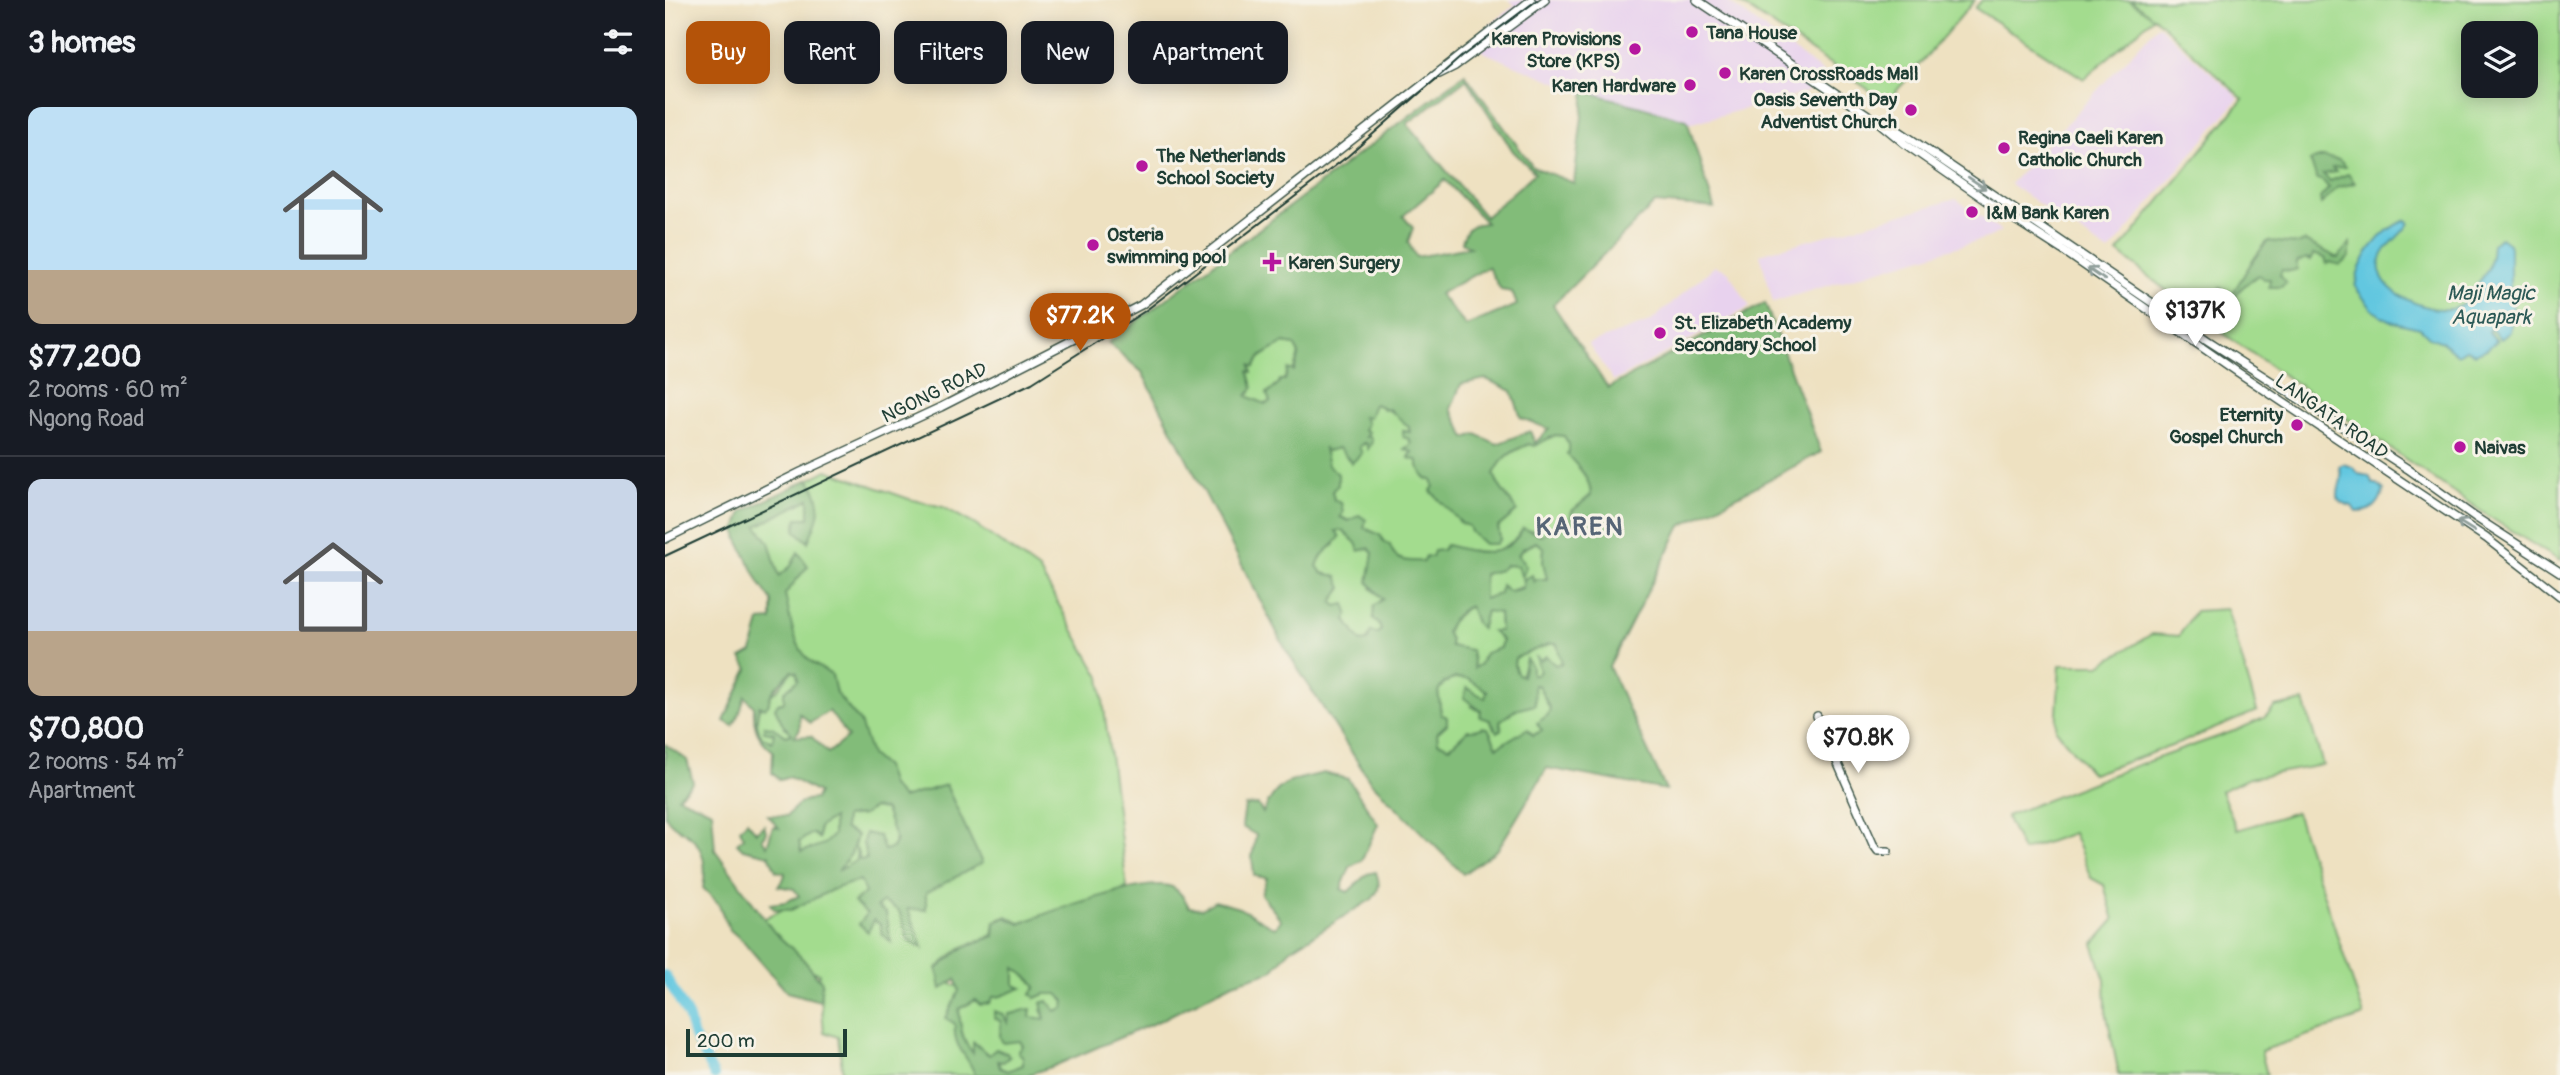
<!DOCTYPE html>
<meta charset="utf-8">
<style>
body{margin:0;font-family:Pangolin,sans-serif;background:#20242c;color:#f1f3f6;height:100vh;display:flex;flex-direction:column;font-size:26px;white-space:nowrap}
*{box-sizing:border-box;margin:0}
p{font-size:23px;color:#9ea1a6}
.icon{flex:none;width:38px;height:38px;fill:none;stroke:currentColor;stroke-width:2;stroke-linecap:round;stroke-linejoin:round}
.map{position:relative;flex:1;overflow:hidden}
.sheet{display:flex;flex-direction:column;background:#171b24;width:665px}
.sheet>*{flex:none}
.guide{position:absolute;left:21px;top:21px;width:665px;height:63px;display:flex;gap:14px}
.tools{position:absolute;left:1796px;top:21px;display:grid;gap:14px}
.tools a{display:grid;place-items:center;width:77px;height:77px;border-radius:14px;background:#171b24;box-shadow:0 4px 18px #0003;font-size:35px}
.scale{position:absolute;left:21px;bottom:18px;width:161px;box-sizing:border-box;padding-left:7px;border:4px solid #1f3d34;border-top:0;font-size:19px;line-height:24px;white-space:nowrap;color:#1f3d34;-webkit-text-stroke:5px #f7f3e8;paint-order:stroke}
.price{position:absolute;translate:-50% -60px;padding:0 16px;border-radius:24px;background:#fff;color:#222;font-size:23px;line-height:46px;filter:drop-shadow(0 2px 4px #0008)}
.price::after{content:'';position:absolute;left:50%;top:42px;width:21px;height:16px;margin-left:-10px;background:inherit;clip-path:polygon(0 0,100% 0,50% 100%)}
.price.active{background:#b45309;color:#fff}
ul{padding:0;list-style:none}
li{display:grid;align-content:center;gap:14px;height:371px;padding:0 28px}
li+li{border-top:2px solid #363941}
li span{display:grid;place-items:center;height:217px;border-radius:14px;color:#555}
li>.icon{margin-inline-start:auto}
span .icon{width:126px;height:126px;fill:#fffc;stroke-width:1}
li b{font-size:30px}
h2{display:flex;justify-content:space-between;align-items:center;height:84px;padding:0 28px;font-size:30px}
.pill{padding:0 24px;border-radius:14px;background:#171b24;box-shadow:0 4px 18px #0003;font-size:24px;line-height:63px}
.pill.active{background:#b45309;color:#fff}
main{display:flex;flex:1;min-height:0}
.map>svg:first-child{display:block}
.built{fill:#e8d2ee}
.green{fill:#a3dc8e;stroke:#618c61;stroke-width:2;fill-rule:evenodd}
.forest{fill:#82bc79;stroke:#507c56;stroke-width:2;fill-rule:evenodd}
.water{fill:#62c7e0;stroke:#40828a;stroke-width:2}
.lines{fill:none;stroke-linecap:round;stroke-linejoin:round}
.river{stroke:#62c7e0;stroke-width:10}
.secondary-casing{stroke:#3e5649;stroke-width:10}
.secondary{stroke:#fff;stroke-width:7}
.tram{stroke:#1f3d34;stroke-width:2}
.oneway{stroke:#8f9e9a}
.poi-dot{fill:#b5179e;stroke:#f7f3e8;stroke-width:2.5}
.labels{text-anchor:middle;stroke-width:6;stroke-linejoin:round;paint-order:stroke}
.poi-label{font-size:19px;font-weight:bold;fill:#1f3d34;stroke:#f7f3e8;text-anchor:start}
.street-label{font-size:19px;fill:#1f3d34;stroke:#f7f3e8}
.water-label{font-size:21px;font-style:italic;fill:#2c5956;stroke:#f7f3e8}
.district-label{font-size:26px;font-weight:bold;letter-spacing:2px;fill:#566576;stroke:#f7f3e8}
</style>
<main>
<section class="sheet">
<h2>3 homes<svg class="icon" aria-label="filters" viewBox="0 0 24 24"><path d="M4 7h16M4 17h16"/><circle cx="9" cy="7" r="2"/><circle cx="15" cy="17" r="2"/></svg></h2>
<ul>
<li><span style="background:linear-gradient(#bfe0f5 75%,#b9a48a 0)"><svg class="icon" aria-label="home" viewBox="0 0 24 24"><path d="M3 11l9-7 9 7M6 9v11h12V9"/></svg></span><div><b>$77,200</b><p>2 rooms · 60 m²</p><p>Ngong Road</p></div></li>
<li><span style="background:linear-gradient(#c9d6e8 70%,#b9a48a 0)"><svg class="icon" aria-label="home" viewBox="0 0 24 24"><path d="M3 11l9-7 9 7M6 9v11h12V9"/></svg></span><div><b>$70,800</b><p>2 rooms · 54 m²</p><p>Apartment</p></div></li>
</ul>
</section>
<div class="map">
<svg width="1895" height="1075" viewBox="0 0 1895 1075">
<rect width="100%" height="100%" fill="#f7f3e8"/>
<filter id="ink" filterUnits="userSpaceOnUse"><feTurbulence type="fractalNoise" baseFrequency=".0143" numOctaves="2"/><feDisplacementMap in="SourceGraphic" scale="14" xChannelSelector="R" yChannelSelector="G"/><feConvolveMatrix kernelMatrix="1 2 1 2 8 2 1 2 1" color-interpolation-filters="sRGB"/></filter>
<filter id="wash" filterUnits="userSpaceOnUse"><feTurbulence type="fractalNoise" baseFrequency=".00686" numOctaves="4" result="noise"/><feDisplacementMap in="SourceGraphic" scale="28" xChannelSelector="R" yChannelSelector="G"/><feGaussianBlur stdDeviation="1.57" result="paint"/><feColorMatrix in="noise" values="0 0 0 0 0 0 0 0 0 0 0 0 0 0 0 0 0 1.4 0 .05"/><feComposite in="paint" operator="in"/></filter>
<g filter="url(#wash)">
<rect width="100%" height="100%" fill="#eee1c1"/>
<path class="built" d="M844,0h217l101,75 -22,18 -113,30 -9,-1 -93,-26 -107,-44 -12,-11 44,-36z
M1493,25l81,73 -130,154 -99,-68z
M1291,199l45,32 -11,6 -217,65 -13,-48z
M1050,266l13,5 22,36 -136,74 -26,-37 62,-22z"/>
<path class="green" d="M1070,0h240l-88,102z
M1317,0h147l24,17 -22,-17h429v561l-69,-43 -293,-202 -80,-64 125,-153 -89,-82 -70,62 -109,-71zM1808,33h52v53h-52z
M619,343l10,2 5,9 -6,17 -26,22 3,9 -5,2 -18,-8 4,-3 1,-10 -4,-12c8,-14 24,-20 36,-28z
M709,404c13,4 33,16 37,28l-7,-1c6,9 10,17 5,27l10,3 -1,5 8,13 6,1 2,6 -3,5 31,32 38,16 -2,-12 19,-16 -19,-27 -4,-10c8,-17 18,-23 35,-30l5,2 21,-11 9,1 5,8v8l-2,1c12,17 21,20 24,42l-19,16 -2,10 -29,14 -10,-5 -36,22 -53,-2 -19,12 -12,1 -13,-5 -18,-23 -41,-19 4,-4 -2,-9 -7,-3 -11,-53 4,4 12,-3 12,14 7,-15 8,-4 2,5 -6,-31z
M162,470l82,29 34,8 31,17 65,46 61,107 27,211 -107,35 -13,-7 -12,5 -2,14 -33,13 -23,20 7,13 21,8 -12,25 9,29 18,32h-137l-5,-38 -14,-5 -5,-59 -15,-5 -45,-47 50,-25 53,-21 52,24 -18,-94 -99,-145 -46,-135 59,-46z
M670,530l8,1 13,12 13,5 4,5 -2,35 13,11 -11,19 6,6 2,6 -13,11 -7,2 -15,-23 2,-8 -17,-10 -2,-27 -7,-2 -5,-7 5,-13 13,-8z
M872,542l7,5 -1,15 4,17 -63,20v-25l15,-4 7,-5 13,1 2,10 3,-15 -6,-6 4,-5z
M805,606l6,17 6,5 4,-18 13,3 1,18h-6l8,9 -2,8 -18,10 -2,6 -7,5c-15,-15 -39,-32 -17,-52 5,-5 7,-8 14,-11z
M1562,609l30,102 -77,32 -88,31 -36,-44 4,-65h40l52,-31 27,2 16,-25z
M884,644h8l5,19 -7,3 -18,-8 3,13 -3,4h-5l-6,-15 -5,16 -4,-3 -3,-8 1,-7z
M127,671l5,2 1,7 -5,6 -5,2 -4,14 -9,6 17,26 -6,2 -5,-4 -11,-1 5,2 -3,10 -11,-7c-10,-24 -1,-32 17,-47 5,-5 9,-13 14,-18z
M790,678l13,1 19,12 -1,7 -11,-4 -4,12c11,6 18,11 23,23l8,-1 -3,-7 16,-11 12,-4 7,-21 5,1 11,23 -8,22 -9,4 -5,-6 -31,18 -5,-6v-7l-9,-7 -9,4 -6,-1 -18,17 -12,-5 -1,-9 10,-9 -6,-10 -3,-23 6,-8z
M1639,701l19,64 -74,13 -28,13 16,39 59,-18 68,204 -103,35 6,24h-148l-13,-64 -1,-31 -12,-36 21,-24 -10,-35 -13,-7 -18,-45 -51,18 -16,-35 126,-49 105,-37 27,-12 11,-11z
M208,808l12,2c6,13 14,25 7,38l-32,13 -3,-8v7l-15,10 -6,1 17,-21 4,-14 -13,-7 1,-12 18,-2z
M168,818l1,17 -9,9 -24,8 -2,-10 13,-9 6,5 1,-11z
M350,967l15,12 6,9 -5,7 5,3 9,-4 13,-1 7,8 -1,7 -9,3 -3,-6 -11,5 5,10 -38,5 -14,-8 7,5 -1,15 20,4 3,5v19l-15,6 -8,-3 -2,-8 5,2 6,-5 -20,-1 -15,-14 -1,12c-11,-15 -13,-27 -14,-45l17,-9 25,-4 20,-8 -6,-3z"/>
<path class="forest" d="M800,74l68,93 41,16 11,-92 102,29 27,88 -59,-5 -102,102 55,83 157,-85 56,149 -140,74 -72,141 57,123 -119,-22 -49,81 -35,25 -93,-93 -84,-131 -144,-278 -34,-29zM801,79l47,72 22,22 -50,44 -78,-93zM780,180l41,43c-15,1 -20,4 -24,19l8,5 -54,10 -8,-15 5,-14 -10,-12zM823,267l13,23 11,2 5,13 -51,21 -27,-32zM619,343l10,2 5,9 -5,17 -6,-2 -3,11h-5l-2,5 -11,9 3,8 -5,2 -18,-8 6,-8 -4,-17 3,1 -1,-7 4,2 5,-10zM821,379l26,12 9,27 28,11 -14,14 -5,-12 -33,13 -21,-10 -10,4 -15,-29 10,-25zM709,404l7,2 3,4 5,-1 20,18 1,5 -7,-1v6l6,2 2,5 -7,5 8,3 -3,6 9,3v5l8,13 6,1 2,6 -3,5 31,33 7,2 2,6 13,12h12l4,-5 -2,-12 19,-16 -19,-27 -4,-10c8,-17 18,-23 35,-30l5,2 21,-11 9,1 5,8v8l-2,2c12,15 22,20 24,41l-19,16 -2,10 -29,14 -18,-7c-17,33 -46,25 -77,17l-4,5 -8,1 -2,6 -6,-1 -3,6c-15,-3 -27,4 -33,-17l-6,-3 -4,-7 -16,-7 2,-8 -7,-5 -10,6 -9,-4 3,-5 -2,-9 -7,-3 -2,-9 6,-6v-11l-10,-9 -4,-16 3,2 12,-3 13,15 10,-10 -3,-6 4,-4h3l2,6 4,-7 -2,-6 -4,1 3,-5 -5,-2 3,-7 -4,-6 6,1zM671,531h7l13,12 3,8 10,-3 4,5 -5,29 15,17 -9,7 -1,12 6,6 2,6 -4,4 -6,-3 -4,10 -6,1 -15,-22 2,-8 -3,-8 -8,2 -5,-4 10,-14 -5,-12 -15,-3 -5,-7c6,-17 14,-16 23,-29zM871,542l8,6 -1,14 4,17h-11l-2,3 -2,-7 -8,4 -1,9 -13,4 -9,-7 -1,9 -16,5v-25l16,-4 6,-5 12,1 4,12 4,-12 -8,-11 4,-6zM805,606l6,17 5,6 5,-18 13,2 1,18h-8l10,9 -2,8 -15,5 -5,11 -6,4 -3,-18 -21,-4v-7l-4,-7c4,-11 13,-22 24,-26zM884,644h8l5,19 -7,2 -9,-9 -5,4 -5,-3 4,14 -3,4h-5v-9l-6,-7 -4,17 -5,-3 -3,-8 1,-7zM790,678l13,1 19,12 -2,7 -18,-10 -3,10 17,13 -1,6 10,3 7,12 5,-3 -2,-8 15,-11 20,-5 -1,-20 5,1 11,23 -2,6 -11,8 5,8 -9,4 -6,-6 -30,18 -9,-19c-8,-1 -13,3 -20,2l-18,17 -12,-5 -1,-9 10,-9v-7l-6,-3 -3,-23 6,-8z
M1658,157l16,3 7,7 -14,1 4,4 -13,2 7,7 18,-7 7,9 -18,5 -16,16 -1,-6 9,-10 -6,-7 -6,-2 -7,-18z
M1603,241l29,3 8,-3 33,17 12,-15v14l-10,8 -10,-3 -3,2 -2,-6 -12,-4 -2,6 -4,-2 -10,4v7l-6,2 -9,-1 -2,5 6,8 -5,4h-12l1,-8h-6l-6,-4c-21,17 -26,15 -20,42 -11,-7 -21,-15 -18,-29l12,6c12,-18 21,-37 36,-53z
M144,479c17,26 10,37 -1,63l-13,-12 2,-12h12v-19l-52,27 12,16 10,34 12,-10 7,-14 10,14 -23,28c5,21 7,48 23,65 6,6 16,11 24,16l4,18 24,29 11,33 14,12 6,19 11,12 44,-13 36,78 -56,30v17l-18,-1 15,39 -15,-8 -9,-29 -16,-9 -6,5 9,6 5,29 -10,-9v-8l-7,-5 -6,12 -9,-8 8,-10 -13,-12 11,-9 -5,-13 -26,9 -43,21 -17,-1 -4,-5 15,-2 14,-6 -5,-7 -16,-3 6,-8 1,-5 -9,-2 -7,-16 -26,-6 -6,-6 7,-6 -4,-8 7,-8 9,11 8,-7 2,7 -4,7 5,7 6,-19 6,1 -11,-13 19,1c9,-10 14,-17 28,-17l3,-6 -29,-16 -9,3 -8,-7 1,-22c-16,-13 -20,-23 -19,-44l-9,-11 -6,19 -6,11 -9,-5 24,-52 -7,-11 11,-6 8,-31 12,-1v-19l-12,-17 -22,-44 -2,-11 6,-17zM127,671l5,2 1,7 -14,12v10l-6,1 -3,5 9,19 4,2 4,5 -6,2 -14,-9 -8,-1v5l10,2 -2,9 -11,-6 -5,-12 3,-18 6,2 4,-5c-1,-11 15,-24 23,-32zM164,711l19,26 -20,16 -17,-17 -17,1 6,-8 -1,-16 11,10zM208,808l12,2 11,30 -4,8 -8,2 -5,-14 -14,-3 -2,10 4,16 -7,1 -4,-12 1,12 -19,11 13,-17 6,-19 -13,-6 1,-12 18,-2zM168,818v17l-9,9 -23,8 -2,-10 13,-9 7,5v-11z
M0,744l22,16 6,22 -15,15 34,14 3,39 59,82 28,26 20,24 -2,19 -33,-9 -43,-50 -15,-13 -11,-26 -15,-15c3,-17 3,-34 -9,-48 -9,-10 -22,-12 -29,-25z
M659,773l24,6 30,45 -16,36 -12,7 -9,22 7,3 19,-18 9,-2c4,11 4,18 -4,27l-82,51 -18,21 -39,12 -72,37 -107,46 -27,9h-52c-7,-21 -23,-27 -20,-51l-9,-6 13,-27 -3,-12 -15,10 -4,-20 24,-20 33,-13 1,-14 11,-5 14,7c25,-11 129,-48 152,-37 8,4 13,12 17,20l13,2 13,-8 24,7 36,20 6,-8 -20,-26 6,-16 -13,-2 -2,-19 4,-22 -14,-8 3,-21 13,-1 5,8c15,-34 27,-31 61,-40zM350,968l15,11 6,8 -5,7 5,4 9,-4h13l7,7 -1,7 -9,3 -7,-10 -7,2 4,16 -15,-2 1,-8c-9,0 -13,5 -22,5l-1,10 -5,-10 -9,-3v6l7,5 -1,15 3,6 17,-2 3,5 -5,6 5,5v8l-15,6 -8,-3 -2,-7 5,1 6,-5 -2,-4 -11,-4 -7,6 -16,-13v11c-12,-13 -13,-27 -14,-44l16,-9 5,5 10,-2 3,-6 8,-1 21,-8 -7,-3z"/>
<path class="water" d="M1741,220l3,3c-8,14 -26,23 -29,39 -6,31 55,55 78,45 11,-4 11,-12 17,-20 14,-17 16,-20 17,-43l9,-6 8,6 1,4v37l3,23 -3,24 -9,7 -11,-11 -2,3 9,10 -10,8 -12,5 -9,-4 -8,5 -16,-13 -13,-5 -9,-9 -27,-6 -12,-6 -9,-7 -17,-22c4,-28 23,-56 51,-67z
M1678,464l10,3 6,7 10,2 4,8h4l7,6c-5,15 -11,22 -28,22l-4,-6c-21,-4 -13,-14 -11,-27 1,-4 -1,-8 -2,-13z"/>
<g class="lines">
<path class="river" d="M0,975l23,41 6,21 20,38"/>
</g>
</g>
<g filter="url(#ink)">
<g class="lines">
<defs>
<path id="secondary" d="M1032,0l180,121 28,23 101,70 56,36 174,121 250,167 74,58
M774,74l16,-8 90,-66
M1219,124l12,5 311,211 201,129 67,48 85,55
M0,539l136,-67 140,-65 200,-102 390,-305
M1152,716l56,128 5,7h10"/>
</defs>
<use href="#secondary" class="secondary-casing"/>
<use href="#secondary" class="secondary"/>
<path class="tram" d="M0,556l367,-173 113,-72 203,-155 113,-99 76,-57"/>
</g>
<defs><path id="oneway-shaft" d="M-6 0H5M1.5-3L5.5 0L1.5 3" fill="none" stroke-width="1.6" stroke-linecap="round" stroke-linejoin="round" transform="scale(1.75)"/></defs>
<g class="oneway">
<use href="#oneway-shaft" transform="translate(1312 183) rotate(34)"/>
<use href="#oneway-shaft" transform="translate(1431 274) rotate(-146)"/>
<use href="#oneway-shaft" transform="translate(1801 526) rotate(-148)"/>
</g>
</g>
<g class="poi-dot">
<circle cx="1027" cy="32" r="7"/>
<circle cx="970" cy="49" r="7"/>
<circle cx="1060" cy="73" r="7"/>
<circle cx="1025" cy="85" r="7"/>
<circle cx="1246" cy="110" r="7"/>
<circle cx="1339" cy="148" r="7"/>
<circle cx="477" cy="166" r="7"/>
<circle cx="1307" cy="212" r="7"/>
<circle cx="428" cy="245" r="7"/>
<path d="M603.5 251.5h7v7h7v7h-7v7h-7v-7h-7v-7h7z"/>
<circle cx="995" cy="333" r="7"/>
<circle cx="1632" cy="425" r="7"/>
<circle cx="1795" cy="447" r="7"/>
</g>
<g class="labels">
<g class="poi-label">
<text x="1041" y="39">Tana House</text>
<text x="956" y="45" text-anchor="end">Karen Provisions<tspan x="956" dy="22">Store (KPS)</tspan></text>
<text x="1074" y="80">Karen CrossRoads Mall</text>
<text x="1011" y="92" text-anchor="end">Karen Hardware</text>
<text x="1232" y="106" text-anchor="end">Oasis Seventh Day<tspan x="1232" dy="22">Adventist Church</tspan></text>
<text x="1353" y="144">Regina Caeli Karen<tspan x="1353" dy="22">Catholic Church</tspan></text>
<text x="491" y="162">The Netherlands<tspan x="491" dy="22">School Society</tspan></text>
<text x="1321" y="219">I&amp;M Bank Karen</text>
<text x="442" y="241">Osteria<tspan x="442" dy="22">swimming pool</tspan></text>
<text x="623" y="269">Karen Surgery</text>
<text x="1009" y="329">St. Elizabeth Academy<tspan x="1009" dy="22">Secondary School</tspan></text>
<text x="1618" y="421" text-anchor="end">Eternity<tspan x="1618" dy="22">Gospel Church</tspan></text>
<text x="1809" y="454">Naivas</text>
</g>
<g class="street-label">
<text transform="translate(269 392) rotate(-26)" y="7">NGONG ROAD</text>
<text transform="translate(1667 416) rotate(35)" y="7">LANGATA ROAD</text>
</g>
<g class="water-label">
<text x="1826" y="300">Maji Magic<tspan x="1826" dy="24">Aquapark</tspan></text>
</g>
<g class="district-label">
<text x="915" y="535">KAREN</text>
</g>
</g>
</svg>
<div class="tools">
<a><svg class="icon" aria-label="layers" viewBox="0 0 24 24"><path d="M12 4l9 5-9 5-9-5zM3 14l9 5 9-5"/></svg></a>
</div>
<div class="scale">200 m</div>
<b class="price" style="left:1530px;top:348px">$137K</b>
<b class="price active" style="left:415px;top:353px">$77.2K</b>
<b class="price" style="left:1193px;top:775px">$70.8K</b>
<div class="guide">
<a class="pill active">Buy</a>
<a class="pill">Rent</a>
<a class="pill">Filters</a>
<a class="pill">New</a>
<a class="pill">Apartment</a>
</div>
</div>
</main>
